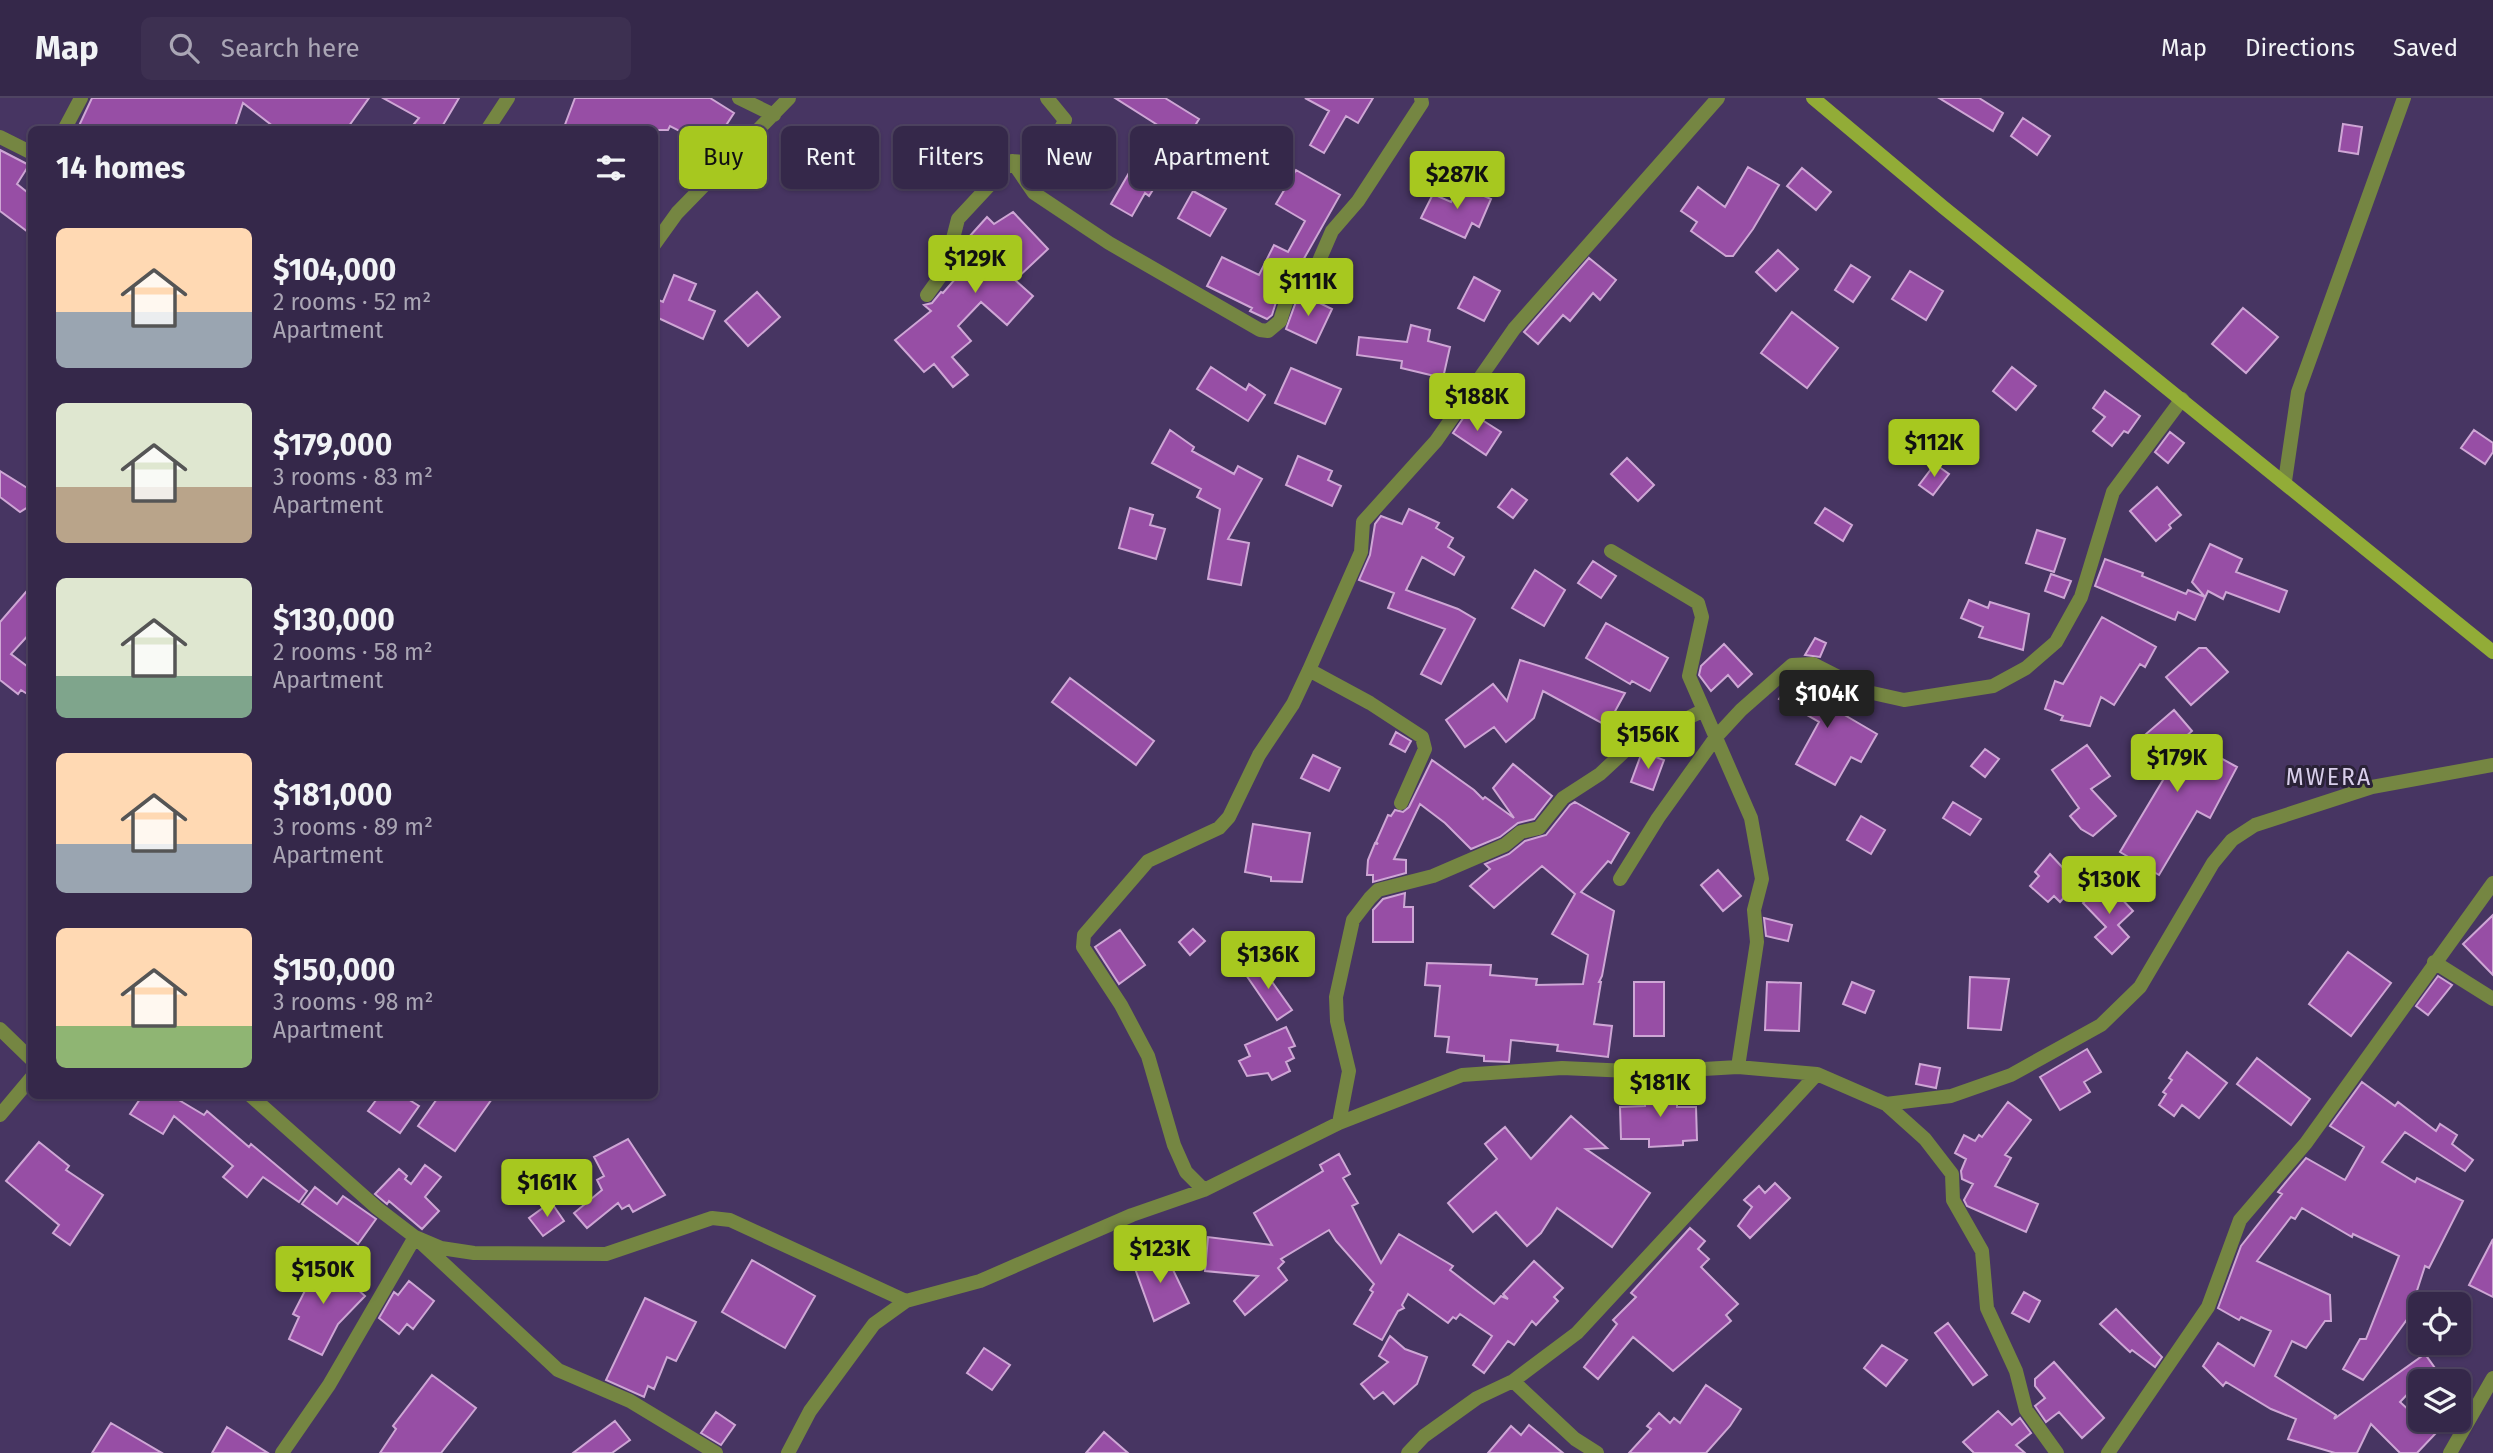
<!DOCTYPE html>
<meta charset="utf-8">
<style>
body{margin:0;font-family:"Fira Sans",sans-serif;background:#3d3051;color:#f1f3f6;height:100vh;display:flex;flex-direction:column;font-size:26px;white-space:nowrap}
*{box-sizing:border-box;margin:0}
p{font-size:23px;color:#aaa6b5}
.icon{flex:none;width:38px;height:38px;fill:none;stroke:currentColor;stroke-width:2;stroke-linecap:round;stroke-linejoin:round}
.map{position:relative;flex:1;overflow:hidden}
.details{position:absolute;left:28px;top:28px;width:630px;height:973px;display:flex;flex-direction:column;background:#35284a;border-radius:10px;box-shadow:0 2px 5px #0004,0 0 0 2px #4f4462}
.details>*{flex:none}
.guide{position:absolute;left:679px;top:28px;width:665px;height:63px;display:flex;gap:14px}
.buttons{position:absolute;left:2408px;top:1194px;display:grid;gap:14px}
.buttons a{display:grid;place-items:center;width:63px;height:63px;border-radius:10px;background:#35284a;box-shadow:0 2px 5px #0004,0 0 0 2px #4f4462;font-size:35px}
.price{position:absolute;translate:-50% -60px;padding:0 16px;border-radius:7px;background:#a7c81f;color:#111;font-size:23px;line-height:46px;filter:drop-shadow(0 2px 4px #0008)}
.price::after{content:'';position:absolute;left:50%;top:42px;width:21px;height:16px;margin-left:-10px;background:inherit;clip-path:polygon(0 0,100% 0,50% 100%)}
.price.selected{background:#222;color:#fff}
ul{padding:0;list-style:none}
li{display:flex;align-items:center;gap:21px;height:175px;padding:0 28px}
li span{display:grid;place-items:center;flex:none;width:196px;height:140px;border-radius:10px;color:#555}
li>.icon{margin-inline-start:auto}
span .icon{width:84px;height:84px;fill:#fffc;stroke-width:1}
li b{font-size:30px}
h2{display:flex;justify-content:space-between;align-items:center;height:84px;padding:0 28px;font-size:30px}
.pill{padding:0 24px;border-radius:10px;background:#35284a;box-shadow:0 2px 5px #0004,0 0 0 2px #4f4462;font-size:24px;line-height:63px}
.pill.selected{background:#a7c81f;color:#111}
header{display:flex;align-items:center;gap:42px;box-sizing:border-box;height:98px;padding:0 35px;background:#35284a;border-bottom:2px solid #4f4462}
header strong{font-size:33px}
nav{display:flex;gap:38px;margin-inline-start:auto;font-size:24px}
.search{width:490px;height:63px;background:#3d3051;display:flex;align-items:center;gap:18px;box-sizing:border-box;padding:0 24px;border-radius:10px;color:#aaa6b5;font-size:26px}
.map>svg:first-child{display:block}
.building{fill:#974ea5;stroke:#cea6d5;stroke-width:2}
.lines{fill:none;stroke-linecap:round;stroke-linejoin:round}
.minor{stroke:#758642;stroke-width:14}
.secondary{stroke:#92ac37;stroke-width:14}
.labels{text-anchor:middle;stroke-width:6;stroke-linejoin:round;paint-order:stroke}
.quarter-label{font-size:23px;letter-spacing:2px;fill:#d9cfeb;stroke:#2a2237}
</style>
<header>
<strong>Map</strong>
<div class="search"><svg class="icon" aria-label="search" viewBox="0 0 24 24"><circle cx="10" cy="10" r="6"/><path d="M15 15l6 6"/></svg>Search here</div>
<nav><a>Map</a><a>Directions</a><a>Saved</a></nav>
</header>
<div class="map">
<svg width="2493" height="1355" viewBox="0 0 2493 1355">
<rect width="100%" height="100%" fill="#473562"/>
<path class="building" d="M92,0h277l-23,32h-68l-35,-27 -9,27h-157z
M383,0h76l-19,32h-31l10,-12z
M575,0h135l24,15 -13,20 -10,-7 -8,17 -33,-17 -2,4h-105z
M1115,0h50l34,21 -31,51 6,3 -11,16 -7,-4 -7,11 -4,-3 -13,23 -21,-12 22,-38 7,5 27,-40z
M1305,0h68l-15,25 -12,-7 -22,37 -14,-8 19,-34z
M1939,0h40l24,15 -10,18z
M2023,20l27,18 -13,19 -26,-19z
M2343,26l19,3 -4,27 -19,-3z
M0,52l29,15 -12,19 15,12v39l-32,-24z
M1748,69l31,18 -26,44 -20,27h-7l-35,-25 6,-9 -16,-11 17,-24 27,20z
M1802,70l29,24 -15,18 -29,-24z
M1296,72l44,25 -47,83 -13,11 -8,26 -5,4 -17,-8 2,-3 -45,-22 15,-29 37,18 15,-30 14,7 17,-31 -29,-17z
M1459,87l32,14 -12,28 -7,-4 -7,15 -44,-20 12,-24 18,8z
M1193,93l33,18 -16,27 -32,-18z
M1013,114l35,37 -33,31 18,16 -26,29 -26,-23 -23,24 13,15 -19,16 16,18 -15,12 -19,-23 -10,8 -29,-32 36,-29 -7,-6 8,-2 9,-11 2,1 39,-45 -13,-11 18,-20 7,7z
M1778,152l20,19 -22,22 -20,-19z
M1589,160l27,22 -16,20 -7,-7 -23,28 -7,-6 -25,29 -14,-12z
M1851,167l19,12 -17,25 -18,-12z
M1910,173l33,20 -17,29 -34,-21z
M674,177l22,9 -7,16 26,11 -12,28 -49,-23v-18l9,4z
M1474,179l26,14 -16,30 -26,-13z
M757,194l23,25 -32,29 -23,-25z
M1303,197l29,14 -16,34 -30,-14 11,-30z
M2243,210l35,29 -32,36 -34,-29z
M1792,214l46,36 -31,40 -46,-35z
M1411,227l19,5 -2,11 22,6 -7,31 -42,-10 1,-7 -45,-6 2,-18 48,5z
M1211,269l35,23 3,-6 16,11 -17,26 -51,-32z
M2012,269l24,19 -20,24 -23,-19z
M1291,270l50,21 -16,35 -50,-21z
M2105,293l35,25 -12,17 -4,-2 -12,15 -19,-15 12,-14 -12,-9z
M1468,313l33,21 -15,23 -33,-22z
M1170,332l24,17 -2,4 42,23 4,-8 24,13 -34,60 21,4 -8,42 -33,-6 12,-70 -23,-12 4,-8 -49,-26z
M2474,332l19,13v9l-8,12 -24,-16z
M2170,334l14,11 -16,20 -13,-11z
M1298,358l34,15 -4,9 13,6 -9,20 -46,-21z
M1627,360l27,27 -16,16 -27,-27z
M1935,366l14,10 -16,21 -14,-10z
M0,373l32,20v13l-4,3 -8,5 -20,-15z
M2157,389l24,28 -12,10 2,3 -15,13 -26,-30z
M1512,391l15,11 -14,18 -15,-11z
M1130,410l23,7 -3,10 15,4 -9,30 -37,-11z
M1825,410l27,17 -9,16 -28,-18z
M1409,411l30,14 -3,5 17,10 -5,9 16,10 -10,18 -32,-18 -16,33 52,19 17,10 -34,65 -20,-10 24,-45 -57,-21 6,-15 -35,-13 11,-25 5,-31 6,-8 21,8z
M2037,432l28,9 -11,33 -28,-9z
M2210,446l32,15 -6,13 51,19 -8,21 -53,-20 -3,7 -15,-8 -13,29 -17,-8 -3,8 -80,-34 10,-27 38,14 -1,3 44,18 2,-4 17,7 -13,-15z
M1593,463l23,15 -15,22 -23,-15z
M1535,472l30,20 -21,36 -32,-18z
M2051,476l20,7 -7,17 -19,-7z
M32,487v46l-21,23 21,16v27l-11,-7 -3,4 -18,-14v-58z
M1969,502l19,8 2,-6 39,12 -6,36 -44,-13 4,-10 -22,-9z
M2102,519l54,30 -11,20 -5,-3 -26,41 -13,-8 -11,29 -29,-6 2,-4 -18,-7 10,-28 8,3z
M1606,525l62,35 -18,33 -18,-10 -2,3 -44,-26z
M1815,540l11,5 -6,14 -15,-2z
M1724,546l28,30 -14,13 -10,-12 -17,16 -12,-16 2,-9z
M2199,550h7l22,24 -37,33 -25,-28z
M1520,562l51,16 54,17 -18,33 -64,-35 -9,27 -28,24 -12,-15 -29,20 -19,-27 47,-36 14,17z
M1796,576h15l23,15 -8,15 51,30 -16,28 -10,-5 -16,28 -39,-21 23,-42 -40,-23z
M1070,580l84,63 -18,24 -84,-63z
M2174,612l18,21 -8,7 53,29 -27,51 -13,-7 -38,64 -39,-23 52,-87 -26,-31z
M1396,634l15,9 -6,11 -15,-8z
M2087,647l23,31 -19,13 25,27 -23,20 -12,-7 -11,-13 9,-8 -27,-38z
M1985,651l14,10 -14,18 -14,-11z
M1642,654l22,8 -11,30 -22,-8z
M1313,657l27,13 -11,23 -28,-13z
M1432,662l42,30 9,9 2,-2 29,21 -21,-30 20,-24 39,32 -18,23 -16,4 -18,14 -29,12 -26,-26 -25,-19 -26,55 12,1v13l-33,9v-7h-6l1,-15 7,-17 3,1 -2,-2 12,-27 3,1 4,-6 8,2 6,-5z
M1575,704l54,31 -18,30 -3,-2 -27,31 33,19 -12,65 -3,6h2l-7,42 18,2 -4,31 -51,-6 1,-6 -47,-5 -2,22 -25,-1v-5l-37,-4 2,-15 -14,-1 5,-50 -15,-1 2,-22 64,2 -1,10 47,4 -1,6 47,-1 5,-29 -36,-21 23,-40 -33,-28 -48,42 -24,-22 20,-17 -5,-5 24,-10 16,-13 21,-6 24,-30z
M1953,704l28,17 -11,16 -27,-17z
M1861,718l24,14 -14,24 -24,-14z
M1253,726l57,9 -8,49 -31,-1v-4l-26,-5z
M2050,756l27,29 -17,19 -6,-6 -6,6 -18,-16 9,-10 -4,-4z
M1718,772l23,26 -18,15 -22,-26z
M2106,784l27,29 -15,14 11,12 -17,17 -17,-17 11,-10 -23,-24z
M1405,795l-1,14h9v35h-40v-32l10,-11z
M2493,817v60l-30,-31z
M1764,820l28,7 -4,16 -22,-5z
M1193,831l12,12 -15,14 -11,-13z
M1120,832l25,35 -26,19 -24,-37z
M2348,854l43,31 -40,53 -42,-32z
M1258,864l34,48 -15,10 -33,-48z
M2438,878l14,9 -24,30 -12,-9z
M1970,879l39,2 -8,51 -33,-2z
M1634,884h30v54h-30z
M1767,884l34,1 -2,48 -34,-1z
M1852,884l22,9 -9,22 -22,-9z
M1286,929l9,19 -6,2 5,10 -8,4 4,9 -18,9 -4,-7 -21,3 -8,-15 11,-5 -5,-11z
M2087,951l14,23 -17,10 6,10 -30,18 -20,-33z
M2187,954l40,31 -28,35 -17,-13 -8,11 -15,-11 7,-11 -3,-2 9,-12 -3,-2z
M2257,960l53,41 -19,26 -54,-41z
M1920,966l20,4 -4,20 -20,-4z
M2362,984l33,24 3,-4 38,29 4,-7 17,11 -5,9 21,16 -8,11 -60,-39 -23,30 33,20 2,-4 46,23 -34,67 -4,-2 -17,52 -45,62 -20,-11 17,-30h6l33,-83 -46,-22 -1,3 -50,-29 -7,11 -4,-2 -34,44 73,34 1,26h-6l-19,27 -14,-7 -17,35 61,39 -2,4 91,-65 12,17 -17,10 -20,21 35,32 -18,19h-17l-29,-29 -14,29h-22l-47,-14 8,-20 -25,-10 -45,-27 -3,4 -20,-20 15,-23 36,23 17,-35 -30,-14 -2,3 -21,-12 23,-62 41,-52 -4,-2 3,-4 25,-30 39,22 19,-33 -34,-21z
M1677,987v22h19l1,33 -14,1v4l-34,2v-8h-28l-1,-32 25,-1v-20z
M142,998h30l32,19 3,-4 42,36 2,-3 56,47 -8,11 -36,-25 -16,20 -24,-20 10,-11 -59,-50 -11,18 -33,-20z
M379,998h24l16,10 -19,27 -32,-22z
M439,998h55l-39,55 -37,-25z
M2008,1004l23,18 -26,35 6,3 -16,28 43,18 -12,28 -59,-26 -3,-6 9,-16 -11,-5 -1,-8 5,-12 -11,-6 9,-18 11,6 4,-6 3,2z
M1571,1018l36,32 -21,1 64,44 -38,54 -55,-39 -16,25 -14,13 -31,-34 -23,20 -25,-29 49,-44 -12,-15 20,-17 26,32z
M628,1041l37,56 -32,17 -4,-7 -7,4 -4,-6 -31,25 -13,-15 28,-23 -5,-10 7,-4 -10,-19z
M39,1044l30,24 -3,4 37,25 -33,50 -17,-12 6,-8 -53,-44z
M1339,1056l11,20 -7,4 15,25 -6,3 29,57 18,-29 54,32 -3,4 44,34 7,-8 7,3 -5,-5 31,-33 29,27 -9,9 4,4 -22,24 -4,-4 -18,24 -6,-4 -24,32 -11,-8 19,-29 -32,-22 -4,5 -3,-2 -5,6 -40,-29 -6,11 2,3 -6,3 -16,29 -28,-16 19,-32 -3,-2 4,-6 -38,-43 -7,-11 -48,29 3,3 -6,6 9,12 -42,35 -11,-14 24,-25 -53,-5 3,-34 64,8 -18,-32 69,-42 -3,-6z
M425,1067l16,12 -16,20 14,14 -17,18 -33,-28 -2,3 -12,-10 24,-25 8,7 -2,3 6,5z
M1775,1085l15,15 -40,40 -12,-12 14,-19 -8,-7 15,-14 6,7z
M315,1089l22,17 6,-8 33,23 -18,25 -56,-40z
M551,1104l13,19 -21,15 -14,-18z
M1690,1130l15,13 -7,8 11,10 -8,8 37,37 -12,11 5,6 -58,50 -40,-34 -35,42 -14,-12 33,-43 -4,-4 23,-23 -5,-4z
M2493,1141v58l-24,-12z
M1163,1151l26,54 -35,18 -21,-58z
M319,1157l46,41 -27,28 -16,31 -33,-16 10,-22 -6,-3 19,-37 -8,-6z
M752,1162l63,36 -30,52 -63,-36z
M409,1183l25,20 -21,28 -6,-5 -8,10 -20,-16 15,-26 4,3z
M2024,1194l16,9 -11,21 -17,-9z
M645,1200l51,24 -20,39 -9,-4 -13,32 -6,-3 -4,11 -38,-17z
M2116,1211l46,48 -7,10 -23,-17 -2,2 -30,-28z
M1948,1225l39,52 -14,10 -38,-52z
M1390,1238l15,13 22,8 -10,27 -23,20 -11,-12 -9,7 -13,-15 27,-22 -9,-6z
M1882,1247l25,15 -21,26 -22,-18z
M984,1250l26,17 -18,25 -25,-17z
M2054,1264l50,56 -22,20 -23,-26 -13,10 -11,-16 10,-8 -10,-12v-7z
M432,1277l44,33 -35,45h-61l16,-24 -3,-3z
M1706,1287l35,24 -11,17 -24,27h-77l22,-24 -4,-3 12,-13 11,10 4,-5 6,5z
M1998,1313l14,14 8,-7 11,15 -15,12 9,8h-51l-11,-11z
M716,1314l19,13 -14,20 -20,-12z
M615,1323l15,19 -18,13h-39z
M111,1325l51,30h-70z
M1529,1327l34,28h-75l23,-27 10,9z
M227,1329l41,26h-56z
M1104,1334l24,21h-42z"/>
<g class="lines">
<path class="minor" d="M739,0l35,17
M64,32l17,-32
M487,32l21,-32
M0,39l32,16
M1012,63l22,32 75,50 151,87 8,1 12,-10 9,-28 23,-16 20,-46 26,-30 64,-98 -1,-5
M654,147l23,-32 112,-115
M927,197l18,-25 13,-51 54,-58 32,3 21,-44 -18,-22
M2285,383l13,-89 106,-294
M1611,453l87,52 4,14 -13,59 62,142 11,61 -8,31 3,32 -19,125
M1309,572l61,33 52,34 3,12 -24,54
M1620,781l38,-61 58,-81 25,-27 51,-45 21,-1 55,28 36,8 89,-14 33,-18 30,-26 25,-45 32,-105 69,-93
M2434,864l59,37
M0,931l32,31
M251,998l126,112 38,29 26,11 33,5 132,1 106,-36 18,2 176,81
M1886,1006l39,35 27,35 1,26 29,51 5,57 29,63 10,39 31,43
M0,1017l32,-38
M1339,1025l10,-52 -12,-50 -1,-24 17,-77 17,-22 8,-8 55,-14 72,-31 16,-13 18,-4 24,-30 37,-24 29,-27 75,-37
M1204,1092l-18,-18 -12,-27 -26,-89 -27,-51 -38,-58 1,-12 64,-74 71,-33 10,-11 30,-62 34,-51 16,-34 52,-118 2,-30 73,-81 78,-112 204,-231
M1513,1283l62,58 22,14
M282,1355l47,-68 86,-148 143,133 72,31 86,52
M788,1355l22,-42 64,-87 32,-23 74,-20 152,-66 72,-25 135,-67 123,-48 100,-7 90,4 86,-5 79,7 69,30 65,-8 60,-21 90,-50 39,-38 73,-124 19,-23 23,-15 117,-38 121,-22
M1408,1355l16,-17 53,-38 36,-17 64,-48 240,-259
M2108,1355l100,-146 32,-87 66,-77 187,-260
M2450,1355l43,-75"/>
<path class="secondary" d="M1813,0l130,109 550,445"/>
</g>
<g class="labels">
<g class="quarter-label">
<text x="2329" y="687">MWERA</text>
</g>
</g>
</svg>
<div class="buttons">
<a><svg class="icon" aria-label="locate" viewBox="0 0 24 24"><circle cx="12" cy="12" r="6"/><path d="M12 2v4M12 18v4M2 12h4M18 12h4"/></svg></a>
<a><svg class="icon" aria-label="layers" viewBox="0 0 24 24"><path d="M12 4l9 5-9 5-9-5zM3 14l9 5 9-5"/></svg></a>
</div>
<b class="price" style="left:1457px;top:113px">$287K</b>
<b class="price" style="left:975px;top:197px">$129K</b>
<b class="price" style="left:1308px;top:220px">$111K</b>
<b class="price" style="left:1477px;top:335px">$188K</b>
<b class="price" style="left:1934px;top:381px">$112K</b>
<b class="price selected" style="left:1827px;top:632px">$104K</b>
<b class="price" style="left:1648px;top:673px">$156K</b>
<b class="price" style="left:2177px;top:696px">$179K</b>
<b class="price" style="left:2109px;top:818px">$130K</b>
<b class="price" style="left:1268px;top:893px">$136K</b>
<b class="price" style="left:1660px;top:1021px">$181K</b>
<b class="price" style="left:547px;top:1121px">$161K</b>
<b class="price" style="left:1160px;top:1187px">$123K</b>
<b class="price" style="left:323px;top:1208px">$150K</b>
<div class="guide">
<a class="pill selected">Buy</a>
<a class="pill">Rent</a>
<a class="pill">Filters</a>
<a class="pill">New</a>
<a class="pill">Apartment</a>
</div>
<section class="details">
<h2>14 homes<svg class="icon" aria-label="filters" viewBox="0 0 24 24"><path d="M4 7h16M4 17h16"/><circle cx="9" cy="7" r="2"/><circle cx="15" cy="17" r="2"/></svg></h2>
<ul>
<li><span style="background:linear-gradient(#ffd9b3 60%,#9aa5b1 0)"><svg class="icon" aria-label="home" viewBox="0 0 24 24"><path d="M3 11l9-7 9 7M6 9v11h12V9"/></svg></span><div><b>$104,000</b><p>2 rooms · 52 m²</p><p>Apartment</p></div></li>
<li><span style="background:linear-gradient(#dfe7d0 60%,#b9a48a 0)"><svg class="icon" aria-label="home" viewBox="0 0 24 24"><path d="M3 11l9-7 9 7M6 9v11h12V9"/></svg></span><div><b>$179,000</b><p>3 rooms · 83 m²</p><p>Apartment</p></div></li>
<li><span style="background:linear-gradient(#dfe7d0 70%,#7fa58c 0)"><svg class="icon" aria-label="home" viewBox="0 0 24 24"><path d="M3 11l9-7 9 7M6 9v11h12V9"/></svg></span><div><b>$130,000</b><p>2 rooms · 58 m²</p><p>Apartment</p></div></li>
<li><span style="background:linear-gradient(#ffd9b3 65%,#9aa5b1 0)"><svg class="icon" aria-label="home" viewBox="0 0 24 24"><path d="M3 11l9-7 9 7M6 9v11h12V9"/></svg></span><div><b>$181,000</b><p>3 rooms · 89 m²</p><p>Apartment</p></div></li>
<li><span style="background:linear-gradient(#ffd9b3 70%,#8fb573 0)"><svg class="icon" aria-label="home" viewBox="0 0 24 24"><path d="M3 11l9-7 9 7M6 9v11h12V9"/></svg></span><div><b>$150,000</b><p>3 rooms · 98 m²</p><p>Apartment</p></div></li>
</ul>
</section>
</div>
